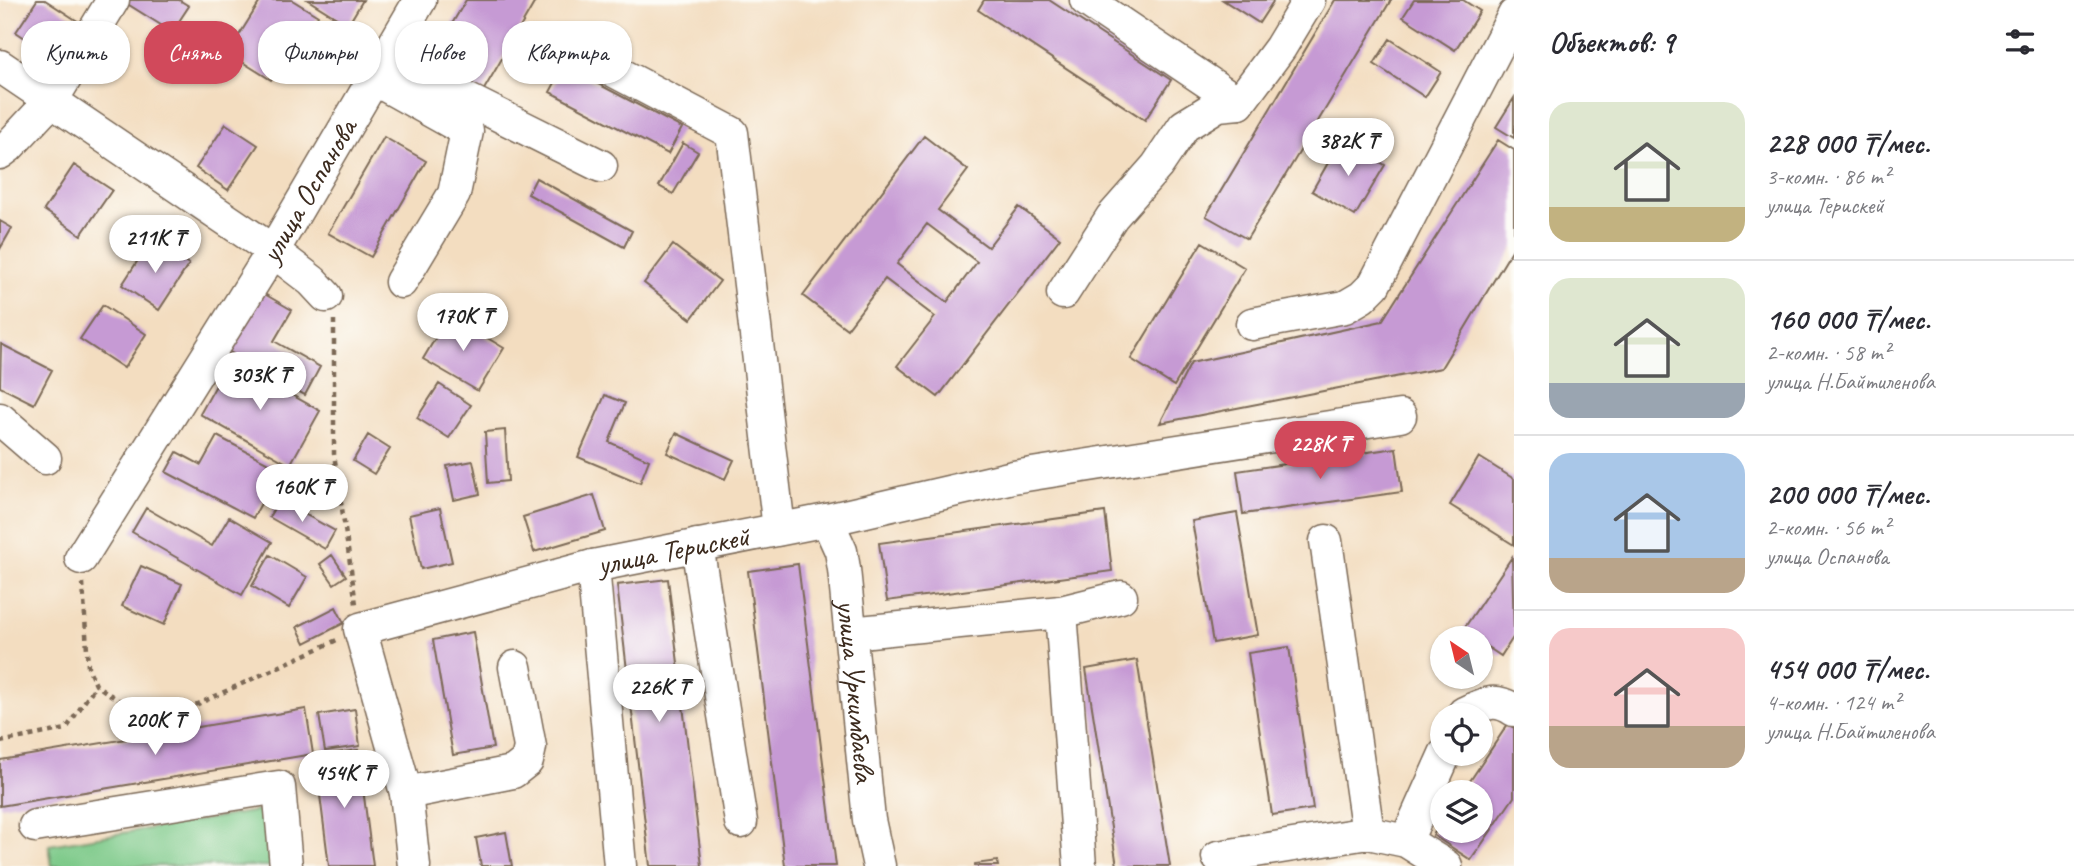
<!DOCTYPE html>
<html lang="ru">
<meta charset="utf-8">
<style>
body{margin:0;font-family:Caveat,sans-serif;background:#f7f7f7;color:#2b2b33;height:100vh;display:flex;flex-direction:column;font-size:26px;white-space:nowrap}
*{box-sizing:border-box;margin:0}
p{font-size:23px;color:#7c7c81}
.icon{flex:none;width:38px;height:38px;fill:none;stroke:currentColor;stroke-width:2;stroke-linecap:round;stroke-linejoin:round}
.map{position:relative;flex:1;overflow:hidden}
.drawer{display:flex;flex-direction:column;background:#fff;width:560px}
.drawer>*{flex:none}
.banner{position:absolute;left:21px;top:21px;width:665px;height:63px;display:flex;gap:14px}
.needle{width:46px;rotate:325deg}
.fabs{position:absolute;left:1430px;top:626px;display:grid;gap:14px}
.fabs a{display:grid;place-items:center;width:63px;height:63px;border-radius:50%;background:#fff;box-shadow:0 2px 5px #0004;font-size:35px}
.price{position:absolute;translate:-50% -60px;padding:0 16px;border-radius:24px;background:#fff;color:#222;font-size:23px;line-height:46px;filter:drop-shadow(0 2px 4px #0008)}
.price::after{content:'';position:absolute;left:50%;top:42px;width:21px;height:16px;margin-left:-10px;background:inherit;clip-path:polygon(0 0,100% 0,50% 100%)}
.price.on{background:#d1495b;color:#fff}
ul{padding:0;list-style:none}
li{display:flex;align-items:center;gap:21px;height:175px;padding:0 35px}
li+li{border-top:2px solid #e1e1e2}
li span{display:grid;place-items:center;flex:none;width:196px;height:140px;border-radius:21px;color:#555}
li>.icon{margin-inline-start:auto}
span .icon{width:84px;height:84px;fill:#fffc;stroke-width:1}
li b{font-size:30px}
h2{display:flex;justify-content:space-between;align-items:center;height:84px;padding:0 35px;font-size:30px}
.tag{padding:0 24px;border-radius:28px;background:#fff;box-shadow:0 2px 5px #0004;font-size:24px;line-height:63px}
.tag.on{background:#d1495b;color:#fff}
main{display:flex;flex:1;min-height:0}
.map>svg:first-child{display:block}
.green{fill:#7bc988;stroke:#5b7a53;stroke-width:2}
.building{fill:#c69ad4;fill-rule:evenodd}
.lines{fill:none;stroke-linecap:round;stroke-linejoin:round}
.minor-casing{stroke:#7b6957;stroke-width:35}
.path{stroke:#7b6957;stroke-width:4.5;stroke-dasharray:5 5;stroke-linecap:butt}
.minor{stroke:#fff;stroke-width:32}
.labels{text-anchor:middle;stroke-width:5;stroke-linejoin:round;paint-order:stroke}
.street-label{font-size:30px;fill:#3b2a1e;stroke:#fdfcf7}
</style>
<main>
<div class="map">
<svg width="1514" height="866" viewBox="0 0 1514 866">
<rect width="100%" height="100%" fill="#fdfcf7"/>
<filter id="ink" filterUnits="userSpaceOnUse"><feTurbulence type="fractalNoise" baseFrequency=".0143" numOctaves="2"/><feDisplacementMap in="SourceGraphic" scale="14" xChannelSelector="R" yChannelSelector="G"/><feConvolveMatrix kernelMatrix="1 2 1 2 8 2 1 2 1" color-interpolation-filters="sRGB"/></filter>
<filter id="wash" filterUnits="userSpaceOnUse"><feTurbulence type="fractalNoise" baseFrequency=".00686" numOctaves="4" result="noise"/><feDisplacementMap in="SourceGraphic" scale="28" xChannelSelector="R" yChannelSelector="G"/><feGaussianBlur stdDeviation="1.57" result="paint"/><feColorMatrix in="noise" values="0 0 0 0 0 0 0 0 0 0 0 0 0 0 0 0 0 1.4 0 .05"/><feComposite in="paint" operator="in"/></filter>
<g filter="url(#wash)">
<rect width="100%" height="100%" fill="#f3ddc0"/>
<path class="green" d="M263,810l9,56h-220l-3,-21z"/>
<g id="blocks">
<path class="building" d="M37,0h8l34,22 -24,36 -39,-26z
M129,0h50l10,6 -17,26 -46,-29z
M261,0h31l26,16 -11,17 4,10 -21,30 -13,-1 -6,8 -43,-27z
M308,0h55l-15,25z
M466,0h70l-54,93 -53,-30z
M984,0h65l122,80 -26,40 -167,-110z
M1223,0h51l-15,23z
M1335,0h56l-144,239 -41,-23z
M1414,0h49l17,11 -25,39 -52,-33z
M1390,39l51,33 -16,25 -51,-33z
M564,66l118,62 -14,26 -118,-62z
M1514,98v40l-18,-11z
M226,124l32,21 -30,45 -32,-22z
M924,136l44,34 -30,40 50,37 31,-40 41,31 -122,159 -41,-31 38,-49 -50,-38 -38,50 -44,-33zM927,224l50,38 -30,40 -50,-38z
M384,137l42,24 -55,96 -43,-24z
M1341,140l44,25 -30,51 -43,-25z
M1498,140l16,10v97l-73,121 -281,55 31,-60 191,-42z
M683,143l15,9 -25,42 -14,-8z
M74,165l38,25 -31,45 -37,-25z
M536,178l96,53 -8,16 -96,-53z
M0,221l12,7 -12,21z
M151,240l38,24 -30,46 -37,-25z
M1202,242l43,26 -71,118 -43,-27z
M673,245l47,36 -29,38 -47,-36z
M261,292l31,18 -18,31 46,26 -15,28 -77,-44z
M103,305l43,29 -22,34 -44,-29z
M449,315l55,33 -26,43 -55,-32z
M1,344l51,26 -18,34 -34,-17z
M230,360l90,51 -30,54 -90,-51z
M439,384l32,21 -22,33 -32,-20z
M605,395l20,8 -16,39 40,18 -9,23 -62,-26z
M505,430l3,51 -20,2 -3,-51z
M676,433l58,27 -9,19 -58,-26z
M368,435l22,14 -16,25 -21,-13z
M217,436l63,33 -27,49 -87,-46 11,-20 24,13z
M1396,448l6,44 -159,22 -6,-43z
M1479,457l35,22v66l-64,-40z
M473,461l7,33 -26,6 -7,-34z
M594,495l11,36 -71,21 -11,-35z
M279,500l56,31 -10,18 -56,-32z
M146,508l66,38 17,-29 43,25 -30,53 -110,-63z
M440,508l12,54 -31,7 -12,-54z
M1105,512l7,59 -225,30 -8,-58z
M1237,513l21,122 -45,8 -21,-122z
M270,555l37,22 -18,31 -37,-22z
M332,555l14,21 -12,8 -14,-20z
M1512,557l2,79 -13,20 -21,-14v-3h-5l-12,-9z
M798,564l38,302h-51l-37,-295z
M141,566l41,18 -18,41 -42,-19z
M668,579l34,287h-52l-33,-281z
M336,607l8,16 -39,20 -8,-16z
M473,632l20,116 -40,7 -20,-115z
M1289,647l24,162 -41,6 -24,-162z
M1137,660l33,206h-53l-31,-197z
M306,709l7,45 -313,52v-46z
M355,709l5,37 -35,5 -6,-36z
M1508,724l6,4v69l-43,63 -38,-25 9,-13v9h38v-38h-18z
M358,750l15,116h-44l-14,-110z
M506,832l6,34h-31l-5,-28z
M997,861l1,5h-23v-2z"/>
</g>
</g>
<g filter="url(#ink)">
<use href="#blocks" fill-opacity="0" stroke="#7b6957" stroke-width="2"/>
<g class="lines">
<defs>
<g id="minor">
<path d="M1086,0l153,103 41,-55 29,-48"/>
<path d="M584,55l148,78 47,396"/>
<path d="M386,59l215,107"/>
<path d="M0,66l273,185 39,30 14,15"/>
<path d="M374,79l93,52 -13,63 -53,88"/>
<path d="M0,153l8,-6 44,-47 61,-100"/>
<path d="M1063,293l49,-76 45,-51 27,-40 34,-21 21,-2"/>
<path d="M1252,324l93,-17 17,-10 12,-12 140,-270"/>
<path d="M0,419l45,39"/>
<path id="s1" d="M827,520l14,31 3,18 25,251 10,46"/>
<path d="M1326,541l42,292 38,8 40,25"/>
<path d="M697,545l44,277"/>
<path id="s2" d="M81,558l192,-307 147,-251"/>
<path d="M593,566l27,300"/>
<path d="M1061,612l19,254"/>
<path d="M850,633l211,-21 60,-15"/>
<path d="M1462,716l2,-3c20,-9 30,-16 50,-3"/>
<path d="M406,793l107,-21 14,-11 3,-14 -15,-80"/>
<path d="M35,826l244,-39 7,79"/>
<path d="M1406,841l39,-87"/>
<path d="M1218,857l150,-24"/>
<path id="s3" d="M414,866l-8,-73 -46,-164 233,-63 234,-46 186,-43 387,-61"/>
</g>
</defs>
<use href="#minor" class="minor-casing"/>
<path class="path" d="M334,320v134l22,150
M83,583l5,84 8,18 22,15 34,11 46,-7 139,-64
M0,742l66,-13 30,-44"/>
<use href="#minor" class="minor"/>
</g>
</g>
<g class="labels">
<g class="street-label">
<text dy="10" stroke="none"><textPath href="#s2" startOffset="432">улица Оспанова</textPath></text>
<text dy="10" stroke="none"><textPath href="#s3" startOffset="567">улица Терискей</textPath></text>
<text dy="10" stroke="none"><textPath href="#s1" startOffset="175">улица Уркимбаева</textPath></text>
</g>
</g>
</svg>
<div class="fabs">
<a><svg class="needle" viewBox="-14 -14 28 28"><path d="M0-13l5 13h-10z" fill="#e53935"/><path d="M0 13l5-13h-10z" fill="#7c7c81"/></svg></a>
<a><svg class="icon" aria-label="locate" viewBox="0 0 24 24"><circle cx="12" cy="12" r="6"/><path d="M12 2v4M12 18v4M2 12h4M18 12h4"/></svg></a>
<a><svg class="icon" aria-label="layers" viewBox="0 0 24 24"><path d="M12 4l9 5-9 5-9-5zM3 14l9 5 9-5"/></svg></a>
</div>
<b class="price" style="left:1348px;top:178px">382K ₸</b>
<b class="price" style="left:155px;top:275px">211K ₸</b>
<b class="price" style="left:463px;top:353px">170K ₸</b>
<b class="price" style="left:260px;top:412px">303K ₸</b>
<b class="price on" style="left:1320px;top:481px">228K ₸</b>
<b class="price" style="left:302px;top:524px">160K ₸</b>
<b class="price" style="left:659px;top:724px">226K ₸</b>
<b class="price" style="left:155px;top:757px">200K ₸</b>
<b class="price" style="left:344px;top:810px">454K ₸</b>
<div class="banner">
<a class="tag">Купить</a>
<a class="tag on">Снять</a>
<a class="tag">Фильтры</a>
<a class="tag">Новое</a>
<a class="tag">Квартира</a>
</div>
</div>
<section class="drawer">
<h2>Объектов: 9<svg class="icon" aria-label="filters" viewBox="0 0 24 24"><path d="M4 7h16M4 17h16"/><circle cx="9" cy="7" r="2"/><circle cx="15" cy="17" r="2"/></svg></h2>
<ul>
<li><span style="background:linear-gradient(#dfe7d0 75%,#c2b280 0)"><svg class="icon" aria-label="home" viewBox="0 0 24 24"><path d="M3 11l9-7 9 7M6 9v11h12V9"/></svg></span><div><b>228 000 ₸/мес.</b><p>3-комн. · 86 m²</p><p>улица Терискей</p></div></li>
<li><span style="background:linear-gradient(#dfe7d0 75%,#9aa5b1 0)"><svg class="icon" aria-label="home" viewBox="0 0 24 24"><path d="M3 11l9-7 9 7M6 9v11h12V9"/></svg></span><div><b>160 000 ₸/мес.</b><p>2-комн. · 58 m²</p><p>улица Н.Байтиленова</p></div></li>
<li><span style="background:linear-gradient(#a9c7e8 75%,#b9a48a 0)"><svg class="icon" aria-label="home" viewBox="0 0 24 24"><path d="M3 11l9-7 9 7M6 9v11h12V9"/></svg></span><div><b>200 000 ₸/мес.</b><p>2-комн. · 56 m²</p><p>улица Оспанова</p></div></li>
<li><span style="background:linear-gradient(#f6c9c9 70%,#b9a48a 0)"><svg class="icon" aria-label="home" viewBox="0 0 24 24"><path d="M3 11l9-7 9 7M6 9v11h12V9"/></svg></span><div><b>454 000 ₸/мес.</b><p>4-комн. · 124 m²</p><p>улица Н.Байтиленова</p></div></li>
</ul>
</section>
</main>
